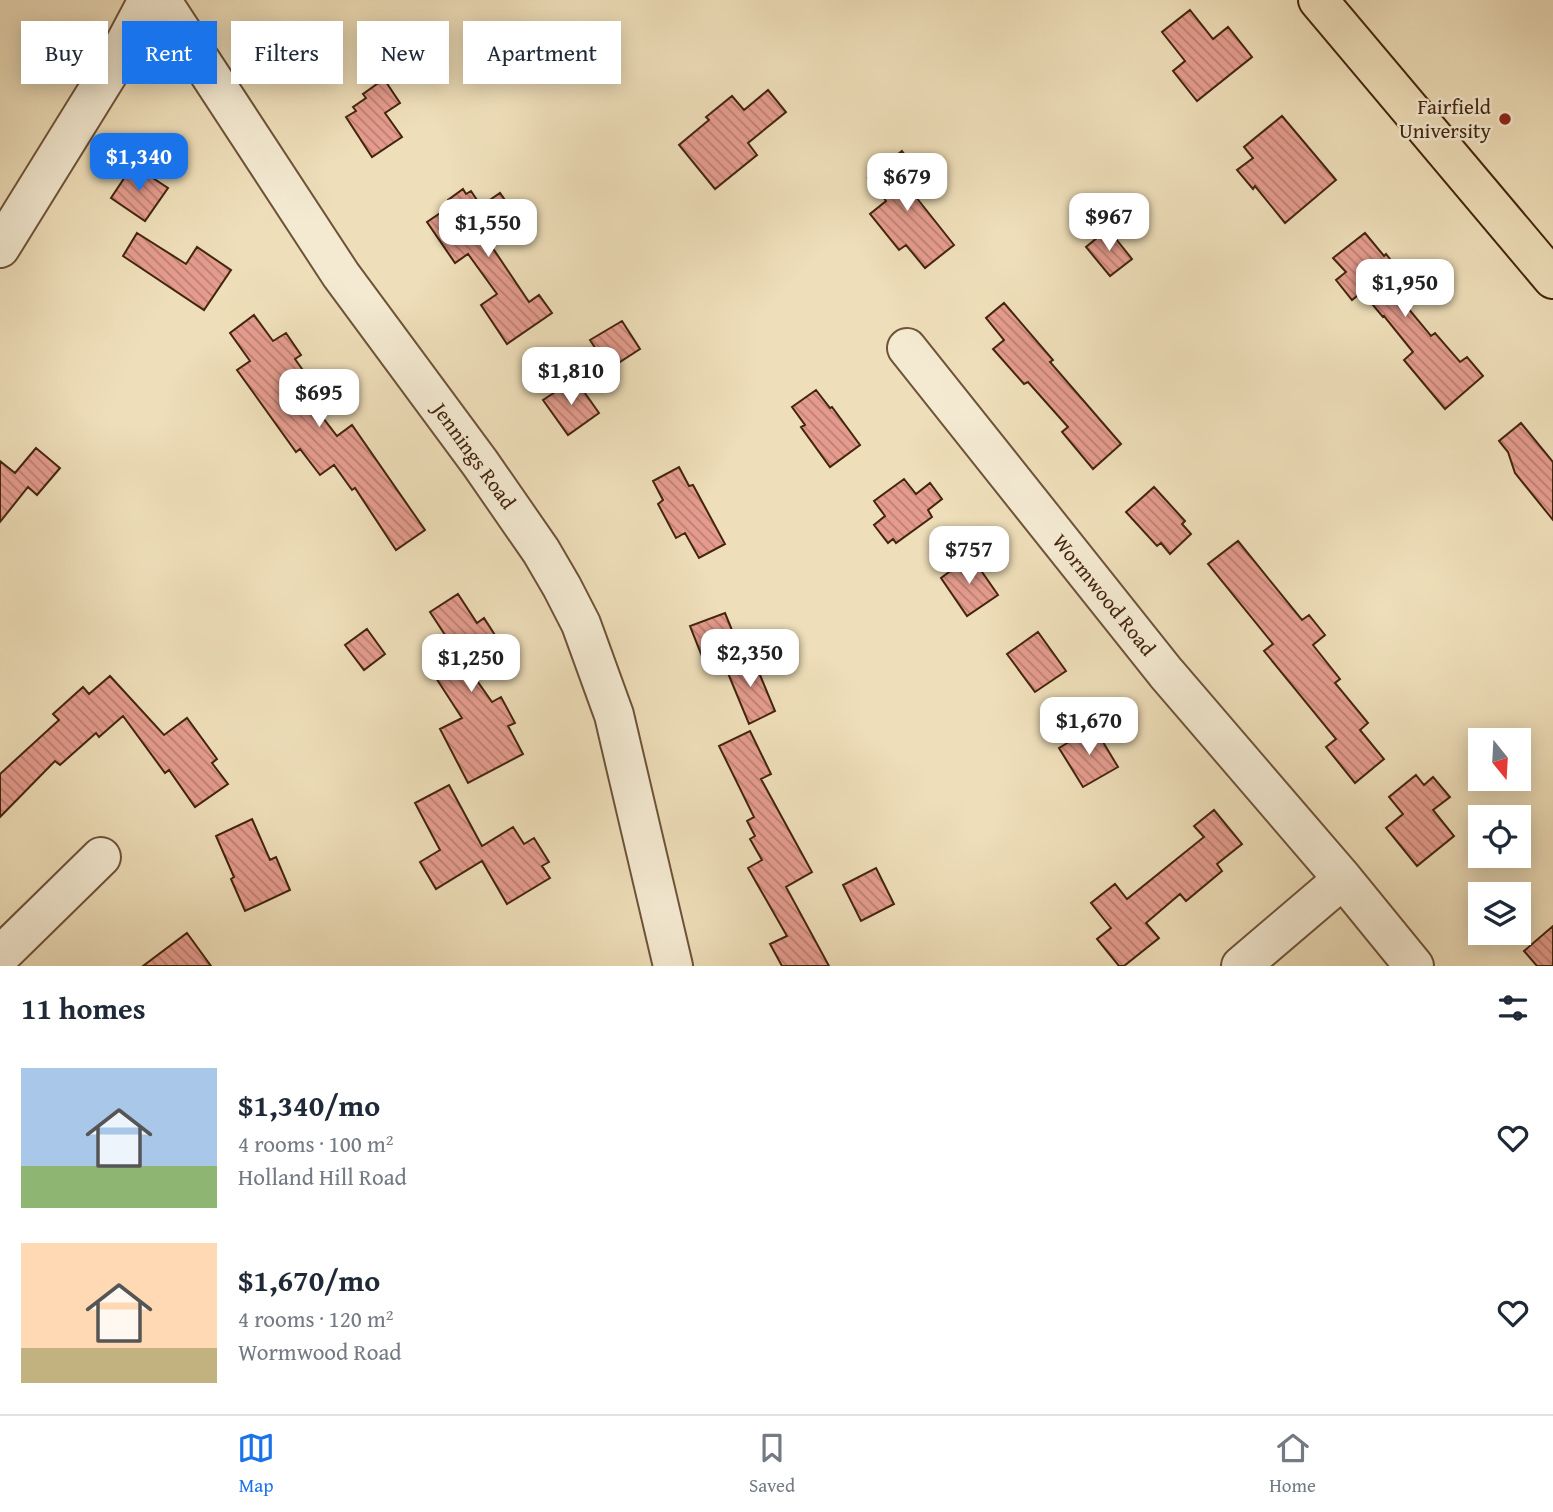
<!DOCTYPE html>
<meta charset="utf-8">
<style>
body{margin:0;font-family:"Gentium Book Plus",serif;background:#f6f6f7;color:#1f2937;height:100vh;display:flex;flex-direction:column;font-size:26px;white-space:nowrap}
*{box-sizing:border-box;margin:0}
p{font-size:23px;color:#747a83}
.icon{flex:none;width:38px;height:38px;fill:none;stroke:currentColor;stroke-width:2;stroke-linecap:round;stroke-linejoin:round}
.map{position:relative;height:966px;overflow:hidden}
.details{display:flex;flex-direction:column;background:#fff;flex:1}
.details>*{flex:none}
.top-card{position:absolute;left:21px;top:21px;width:700px;height:63px;display:flex;gap:14px}
.needle{width:46px;rotate:162deg}
.controls{position:absolute;left:1468px;top:728px;display:grid;gap:14px}
.controls a{display:grid;place-items:center;width:63px;height:63px;border-radius:0px;background:#fff;box-shadow:0 4px 18px #0003;font-size:35px}
.price{position:absolute;translate:-50% -60px;padding:0 16px;border-radius:14px;background:#fff;color:#222;font-size:23px;line-height:46px;filter:drop-shadow(0 2px 4px #0008)}
.price::after{content:'';position:absolute;left:50%;top:42px;width:21px;height:16px;margin-left:-10px;background:inherit;clip-path:polygon(0 0,100% 0,50% 100%)}
.price.current{background:#1a73e8;color:#fff}
ul{padding:0;list-style:none}
li{display:flex;align-items:center;gap:21px;height:175px;padding:0 21px}
li span{display:grid;place-items:center;flex:none;width:196px;height:140px;border-radius:0px;color:#555}
li>.icon{margin-inline-start:auto}
span .icon{width:84px;height:84px;fill:#fffc;stroke-width:1}
li b{font-size:30px}
h2{display:flex;justify-content:space-between;align-items:center;height:84px;padding:0 21px;font-size:30px}
.pill{padding:0 24px;border-radius:0px;background:#fff;box-shadow:0 4px 18px #0003;font-size:24px;line-height:63px}
.pill.current{background:#1a73e8;color:#fff}
.tab-bar{display:flex;justify-content:space-around;align-items:center;height:98px;border-top:2px solid #e0e1e3;background:#fff;font-size:19px;color:#747a83}
.tab-bar a{display:grid;justify-items:center;gap:4px}
.tab-bar .current{color:#1a73e8}
.map>svg:first-child{display:block}
.building{fill:url(#building-back-hatch);stroke:#43250e;stroke-width:2}
.lines{fill:none;stroke-linecap:round;stroke-linejoin:round}
.minor-casing{stroke:#6e5339;stroke-width:42}
.major-casing{stroke:#43250e;stroke-width:42}
.minor{stroke:#f4ead2;stroke-width:38}
.major{stroke:#eedeb9;stroke-width:38}
.poi-dot{fill:#8f2418;stroke:#f4ead2;stroke-width:2.5}
.labels{text-anchor:middle;stroke-width:5;stroke-linejoin:round;paint-order:stroke}
.poi-label{font-size:21px;fill:#43250e;stroke:#f4ead2;text-anchor:end}
.street-label{font-size:21px;fill:#43250e;stroke:#f4ead2}
</style>
<div class="map">
<svg width="1553" height="966" viewBox="0 0 1553 966">
<defs>
<pattern id="building-back-hatch" width="6" height="6" patternUnits="userSpaceOnUse" patternTransform="scale(1.75)"><rect width="6" height="6" fill="#e59c8e"/><path d="M-1 5l2 2M0 0l6 6M5-1l2 2" fill="none" stroke="#bb7f72"/></pattern>
</defs>
<rect width="100%" height="100%" fill="#eedeb9"/>
<filter id="stains"><feTurbulence type="fractalNoise" baseFrequency=".00286" numOctaves="4"/><feColorMatrix values="0 0 0 0 .2 0 0 0 0 .09 0 0 0 0 .02 0 0 0 .5 -.17"/></filter>
<radialGradient id="worn" r=".72"><stop offset=".6" stop-color="#630" stop-opacity="0"/><stop offset="1" stop-color="#630" stop-opacity=".3"/></radialGradient>
<path class="building" d="M1190,10l23,29 15,-12 24,30 -55,44 -24,-30 12,-10 -23,-29z
M384,79l16,24 -15,10 17,24 -30,20 -26,-40 10,-6 -3,-4 13,-9 -3,-4z
M768,90l18,22 -38,31 9,12 -42,34 -36,-44 30,-25 -3,-3 26,-21 12,14z
M1282,116l54,64 -51,43 -30,-37 -2,3 -16,-19 16,-12 -9,-11z
M902,151l15,20 -13,11 50,63 -29,23 -19,-23 -7,5 -29,-36 16,-13 -18,-23z
M133,165l35,23 -23,33 -34,-23z
M463,189l3,5 5,-3 10,15 19,-13 19,27 -31,21 41,61 10,-7 13,18 -45,31 -26,-39 16,-11 -29,-40 -13,9 -28,-41 22,-15 -1,-7z
M1108,229l24,30 -22,17 -24,-29z
M137,233l49,31 11,-17 34,23 -27,40 -81,-54z
M1365,233l19,23 2,-2 11,14 3,-2 19,22 -17,13 29,35 4,-3 25,29 7,-5 16,19 -38,33 -41,-49 9,-8 -29,-36 -1,1 -21,-25 -10,8 -16,-20 10,-8 -13,-14z
M1004,303l49,57 -3,2 71,82 -28,25 -31,-37 6,-5 -40,-45 -4,2 -31,-35 11,-9 -18,-22z
M254,315l19,26 13,-8 15,22 -6,4 12,17 -10,8 40,52 15,-11 73,105 -29,20 -41,-62 -3,2 -18,-25 -14,10 -20,-26 -4,3 -59,-82 13,-9 -20,-28z
M622,321l18,28 -31,20 -19,-29z
M575,379l24,34 -31,22 -25,-35z
M816,390l14,18 2,-1 28,38 -30,22 -29,-40 4,-2 -13,-18z
M1521,423l32,39v58l-38,-47 -7,-21 -9,-11z
M36,448l24,20 -23,27 -9,-8 -28,35v-61l15,12z
M679,467l10,19 4,-1 32,59 -26,14 -14,-25 -9,5 -18,-34 5,-4 -10,-19z
M904,479l12,15 14,-11 12,16 -14,11 4,7 -36,26 -3,-4 -5,4 -14,-18 11,-9 -11,-15z
M1154,487l31,34 -3,3 9,10 -21,20 -9,-11 -4,3 -31,-34z
M1238,541l64,79 7,-5 16,20 -12,10 27,34 -5,4 33,40 -8,7 24,29 -29,24 -29,-36 10,-8 -72,-88 9,-7 -65,-80z
M971,556l27,39 -31,21 -26,-38z
M458,594l19,29 7,-5 16,25 -34,22 26,37 9,-5 14,26 -7,3 15,28 -55,29 -28,-54 22,-11 -37,-57 26,-17 -21,-32z
M725,613l17,42 -35,14 -17,-43z
M367,629l18,25 -21,16 -19,-25z
M1038,632l28,39 -31,21 -28,-38z
M752,656l23,55 -26,13 -24,-58z
M110,676l54,59 23,-17 30,41 -5,4 16,21 -33,23 -26,-37 -4,3 -42,-57 -24,21 -3,-4 -36,32 -5,-4 -55,56v-43l59,-54 -6,-6 30,-27 6,7z
M1094,727l24,40 -35,20 -24,-39z
M750,731l21,43 -10,5 51,93 -26,15 43,79h-47l-12,-22 17,-8 -39,-68 14,-8 -12,-21 5,-3 -8,-15 7,-4 -35,-71z
M1416,775l8,10 9,-8 17,20 -17,13 21,26 -37,30 -31,-38 17,-14 -14,-17z
M449,785l33,61 31,-19 11,17 10,-6 15,24 -7,4 8,12 -43,26 -25,-43 -46,28 -16,-27 20,-12 -25,-47z
M1214,810l28,34 -25,20 5,7 -36,30 -6,-7 -34,29 13,15 -35,28h-5l-22,-27 14,-11 -20,-25 24,-19 12,15 77,-62 -10,-11z
M252,819l18,41 6,-3 14,33 -45,21 -14,-32 3,-2 -18,-41z
M876,868l18,36 -33,17 -18,-36z
M1553,926v40h-16l-13,-15z
M187,933l24,33h-68z"/>
<g class="lines">
<defs>
<path id="minor" d="M161,0l180,275 139,188 61,88 21,36 19,37 33,91 59,251
M0,248l114,-184 34,-64
M907,348l259,325 177,206 71,87
M0,956l101,-99
M1241,966l102,-87"/>
<path id="major" d="M1318,0l235,279"/>
</defs>
<use href="#minor" class="minor-casing"/>
<use href="#major" class="major-casing"/>
<use href="#minor" class="minor"/>
<use href="#major" class="major"/>
</g>
<circle class="poi-dot" cx="1505" cy="119" r="7"/>
<g class="labels">
<g class="poi-label">
<text x="1491" y="114">Fairfield<tspan x="1491" dy="24">University</tspan></text>
</g>
<g class="street-label">
<text transform="translate(474 456) rotate(54)" y="7">Jennings Road</text>
<text transform="translate(1104 595) rotate(51)" y="7">Wormwood Road</text>
</g>
</g>
<rect width="100%" height="100%" filter="url(#stains)"/>
<rect width="100%" height="100%" fill="url(#worn)"/>
</svg>
<div class="controls">
<a><svg class="needle" viewBox="-14 -14 28 28"><path d="M0-13l5 13h-10z" fill="#e53935"/><path d="M0 13l5-13h-10z" fill="#747a83"/></svg></a>
<a><svg class="icon" aria-label="locate" viewBox="0 0 24 24"><circle cx="12" cy="12" r="6"/><path d="M12 2v4M12 18v4M2 12h4M18 12h4"/></svg></a>
<a><svg class="icon" aria-label="layers" viewBox="0 0 24 24"><path d="M12 4l9 5-9 5-9-5zM3 14l9 5 9-5"/></svg></a>
</div>
<b class="price current" style="left:139px;top:193px">$1,340</b>
<b class="price" style="left:907px;top:213px">$679</b>
<b class="price" style="left:1109px;top:253px">$967</b>
<b class="price" style="left:488px;top:259px">$1,550</b>
<b class="price" style="left:1405px;top:319px">$1,950</b>
<b class="price" style="left:571px;top:407px">$1,810</b>
<b class="price" style="left:319px;top:429px">$695</b>
<b class="price" style="left:969px;top:586px">$757</b>
<b class="price" style="left:750px;top:689px">$2,350</b>
<b class="price" style="left:471px;top:694px">$1,250</b>
<b class="price" style="left:1089px;top:757px">$1,670</b>
<div class="top-card">
<a class="pill">Buy</a>
<a class="pill current">Rent</a>
<a class="pill">Filters</a>
<a class="pill">New</a>
<a class="pill">Apartment</a>
</div>
</div>
<section class="details">
<h2>11 homes<svg class="icon" aria-label="filters" viewBox="0 0 24 24"><path d="M4 7h16M4 17h16"/><circle cx="9" cy="7" r="2"/><circle cx="15" cy="17" r="2"/></svg></h2>
<ul>
<li><span style="background:linear-gradient(#a9c7e8 70%,#8fb573 0)"><svg class="icon" aria-label="home" viewBox="0 0 24 24"><path d="M3 11l9-7 9 7M6 9v11h12V9"/></svg></span><div><b>$1,340/mo</b><p>4 rooms · 100 m²</p><p>Holland Hill Road</p></div><svg class="icon" aria-label="heart" viewBox="0 0 24 24"><path d="M12 20l-8-8c-3-5 5-10 8-4 3-6 11-1 8 4z"/></svg></li>
<li><span style="background:linear-gradient(#ffd9b3 75%,#c2b280 0)"><svg class="icon" aria-label="home" viewBox="0 0 24 24"><path d="M3 11l9-7 9 7M6 9v11h12V9"/></svg></span><div><b>$1,670/mo</b><p>4 rooms · 120 m²</p><p>Wormwood Road</p></div><svg class="icon" aria-label="heart" viewBox="0 0 24 24"><path d="M12 20l-8-8c-3-5 5-10 8-4 3-6 11-1 8 4z"/></svg></li>
</ul>
</section>
<nav class="tab-bar">
<a class="current"><svg class="icon" aria-label="map" viewBox="0 0 24 24"><path d="M3 6l6-2 6 2 6-2v14l-6 2-6-2-6 2zM9 4v14M15 6v14"/></svg>Map</a>
<a><svg class="icon" aria-label="saved" viewBox="0 0 24 24"><path d="M7 4h10v16l-5-4-5 4z"/></svg>Saved</a>
<a><svg class="icon" aria-label="home" viewBox="0 0 24 24"><path d="M3 11l9-7 9 7M6 9v11h12V9"/></svg>Home</a>
</nav>
